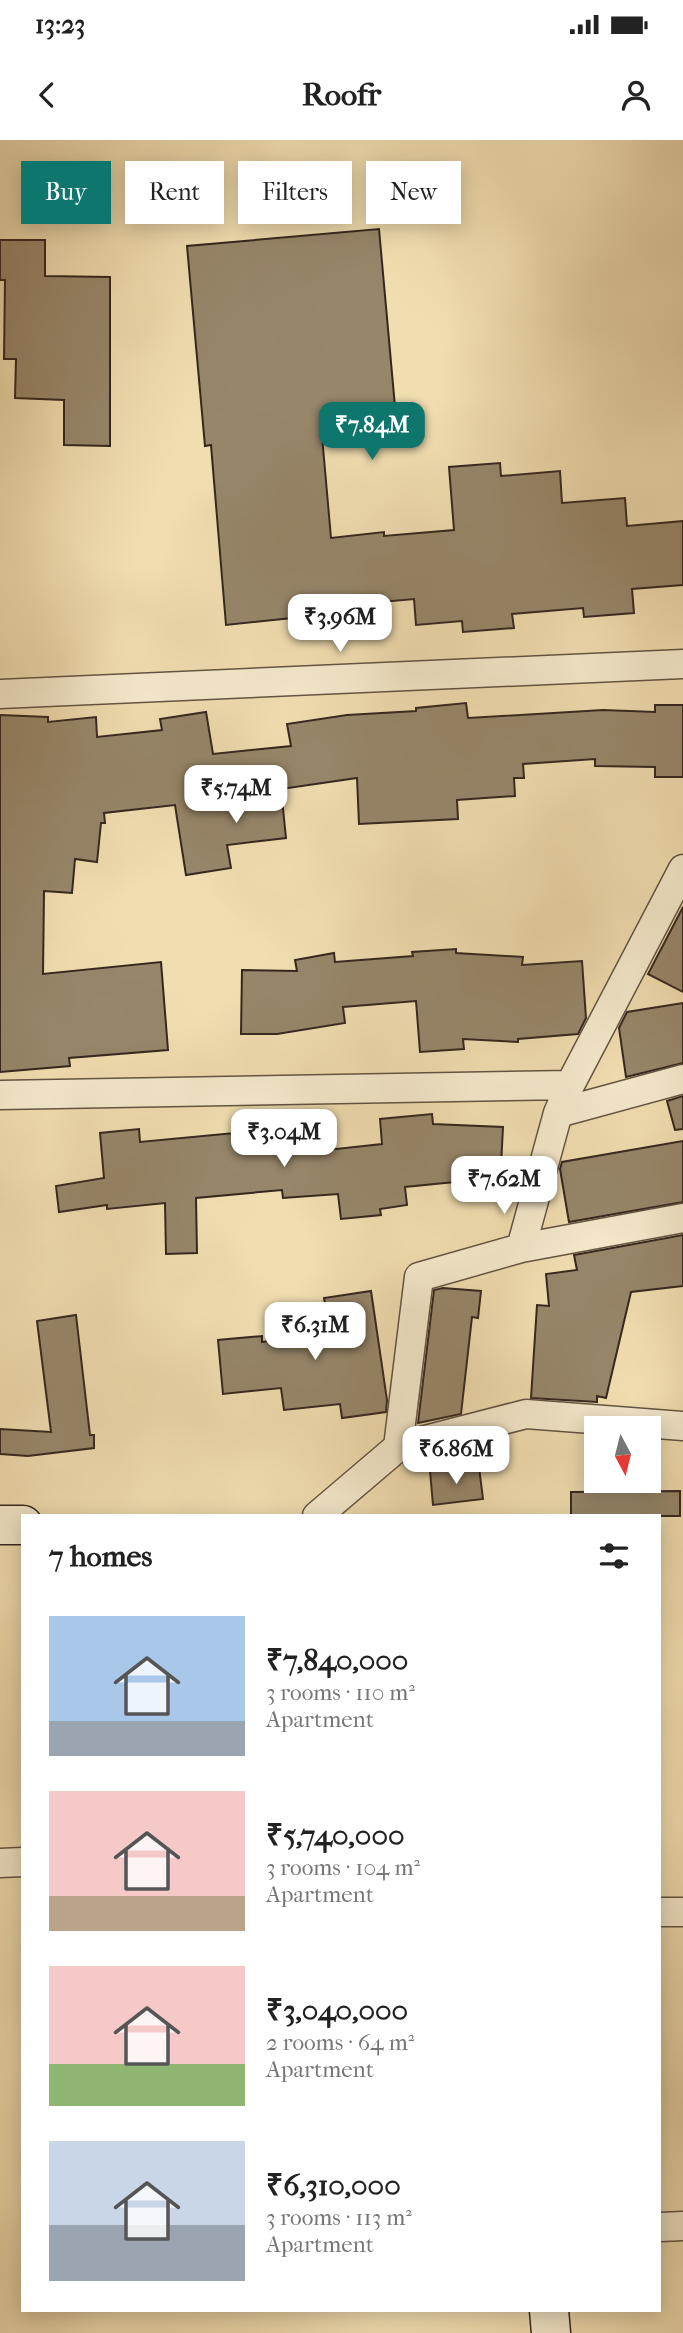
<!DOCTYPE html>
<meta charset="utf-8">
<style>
body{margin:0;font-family:"IM FELL French Canon",serif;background:#f2f2f2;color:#222;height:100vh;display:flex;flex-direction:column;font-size:26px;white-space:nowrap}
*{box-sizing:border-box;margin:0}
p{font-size:23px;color:#767676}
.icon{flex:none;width:38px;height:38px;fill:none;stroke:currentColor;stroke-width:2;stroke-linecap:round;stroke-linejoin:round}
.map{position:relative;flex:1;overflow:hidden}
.details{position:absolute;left:21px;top:1374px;width:640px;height:798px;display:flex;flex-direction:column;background:#fff;border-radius:0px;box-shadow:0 4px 18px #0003}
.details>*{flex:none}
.guide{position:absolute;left:21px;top:21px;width:642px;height:63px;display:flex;gap:14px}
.needle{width:46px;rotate:173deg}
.controls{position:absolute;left:584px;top:1276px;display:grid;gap:14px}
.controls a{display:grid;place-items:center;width:77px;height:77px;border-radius:0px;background:#fff;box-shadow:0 4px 18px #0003;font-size:35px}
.price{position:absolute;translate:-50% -60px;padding:0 16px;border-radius:14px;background:#fff;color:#222;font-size:23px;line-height:46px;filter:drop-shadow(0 2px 4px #0008)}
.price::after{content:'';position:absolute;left:50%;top:42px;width:21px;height:16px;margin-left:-10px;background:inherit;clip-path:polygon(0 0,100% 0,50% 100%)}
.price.active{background:#0f766e;color:#fff}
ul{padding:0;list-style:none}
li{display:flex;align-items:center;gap:21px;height:175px;padding:0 28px}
li span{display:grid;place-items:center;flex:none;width:196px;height:140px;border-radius:0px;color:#555}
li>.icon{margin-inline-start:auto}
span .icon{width:84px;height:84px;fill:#fffc;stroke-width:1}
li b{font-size:30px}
h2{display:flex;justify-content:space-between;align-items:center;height:84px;padding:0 28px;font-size:30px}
.tag{padding:0 24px;border-radius:0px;background:#fff;box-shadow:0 4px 18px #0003;font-size:24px;line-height:63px}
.tag.active{background:#0f766e;color:#fff}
.status{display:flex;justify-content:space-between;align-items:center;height:49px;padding:0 35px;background:#fff;direction:ltr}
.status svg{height:19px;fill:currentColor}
header{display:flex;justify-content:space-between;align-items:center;height:91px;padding:0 28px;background:#fff;font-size:32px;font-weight:700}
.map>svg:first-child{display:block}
.building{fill:#97866a;stroke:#36271e;stroke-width:2}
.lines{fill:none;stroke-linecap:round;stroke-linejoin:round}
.street-casing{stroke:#645442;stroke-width:31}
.secondary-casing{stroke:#36271e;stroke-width:41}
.street{stroke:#f5e9cc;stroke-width:28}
.secondary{stroke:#f5e9cc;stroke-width:38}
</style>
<div class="status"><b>13:23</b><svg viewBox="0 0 49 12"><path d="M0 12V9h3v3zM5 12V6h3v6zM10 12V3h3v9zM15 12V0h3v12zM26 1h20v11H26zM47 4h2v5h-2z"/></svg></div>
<header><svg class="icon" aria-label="back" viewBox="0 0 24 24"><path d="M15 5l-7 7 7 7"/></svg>Roofr<svg class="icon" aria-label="person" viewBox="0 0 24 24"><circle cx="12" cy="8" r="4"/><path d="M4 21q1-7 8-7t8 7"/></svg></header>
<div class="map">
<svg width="683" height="2193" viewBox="0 0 683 2193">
<rect width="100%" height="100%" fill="#f0ddb0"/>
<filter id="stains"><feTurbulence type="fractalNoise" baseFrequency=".00286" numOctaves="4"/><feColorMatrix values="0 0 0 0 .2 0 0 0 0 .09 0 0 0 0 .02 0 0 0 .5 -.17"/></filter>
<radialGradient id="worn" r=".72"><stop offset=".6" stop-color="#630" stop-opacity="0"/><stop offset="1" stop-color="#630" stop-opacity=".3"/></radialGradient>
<path class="building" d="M379,89l18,200 -75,7 9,102 53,-6v4l70,-6 -5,-63 51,-4 1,13 59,-5 2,32 63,-5 2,28 56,-5v64l-51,4 2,24 -50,4 -1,-9 -71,6 2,14 -51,4 -1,-11 -46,4 -2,-26 -55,5 1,7 -134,14 -15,-180 -6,1 -18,-200z
M0,100h45v36l65,1v169l-46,-1v-45l-49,-2 1,-39h-12l1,-79h-5z
M466,563l2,15 135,-8 52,2v-7h28v72h-28v-10l-60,-1v-7l-72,5 1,14h-10l1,18 -58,4 1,19 -99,5 -2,-46 -76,11 5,49 -59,7 4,23 -45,7 -11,-70 -71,8 1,10h-4l-4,39 -22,-3 -3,34 -28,-2 -1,83 118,-12 7,88 -99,8 1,8 -70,6v-357l48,2v5l48,-5 1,20 65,-7 -2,-11 46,-7 7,42 78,-8 -4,-22 60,-9 69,-4v-3z
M683,767v85l-35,-18z
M456,809v4l67,4 -1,8 60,-4 4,57 -8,16 -60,5v3l-55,-3 1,10 -44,3 -4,-51 -73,6 2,16 -68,11h-36l1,-64 55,1 -2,-11 39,-7 1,9 78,-6 -1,-4z
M683,863v60l-57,14 -7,-49 8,-16z
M683,956v33l-8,1 -8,-29z
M315,973l3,38 64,-7 -2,-25 52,-5 1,10 70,3 -3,58 -45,-3 -50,5 2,18 -27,4 1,6 -40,4 -3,-25 -55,4 -1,-8 -86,8 1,55 -31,1 -1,-51 -58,6v-4l-48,7 -3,-26 48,-8 -4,-45 39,-4 1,13 138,-13 -1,-13z
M683,1001v61l-114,20 -9,-53 2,-7z
M683,1095v51l-52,6 -25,106 -9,-2v6l-66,-4 6,-93 12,1 -3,-32 31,-4 -3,-15z
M443,1148l38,3 -3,27 -6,-1 -11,97 -43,9 16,-133z
M371,1151l16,109 -1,12 -44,6 -2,-14 -56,6 -3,-22 -58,6 -5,-54 44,-4v6l68,-8 -6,-36z
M76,1175l14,120h4v13l-66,8 -28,-2v-25l51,3 -14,-111z
M479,1327l4,32 -50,6 -3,-34z
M680,1351v25h-109v-24z"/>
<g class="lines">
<defs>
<path id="street" d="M0,554l683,-30
M0,955l570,-10
M558,973l125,-34
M521,1108l162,-30
M398,1307l128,-33 157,12
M317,1376l81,-69 21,-170 102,-29 37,-135 12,-28 113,-216
M0,1723l23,-1
M660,1772h23
M660,2087l23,-1"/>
<path id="secondary" d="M0,1385h23
M549,2170l2,23"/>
</defs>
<use href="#street" class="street-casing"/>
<use href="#secondary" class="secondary-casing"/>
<use href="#street" class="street"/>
<use href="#secondary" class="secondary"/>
</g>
<rect width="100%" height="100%" filter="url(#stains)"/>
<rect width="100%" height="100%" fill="url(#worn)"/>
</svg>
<div class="controls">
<a><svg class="needle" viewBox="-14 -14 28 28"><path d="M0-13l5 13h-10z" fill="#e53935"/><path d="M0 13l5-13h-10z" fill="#767676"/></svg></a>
</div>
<b class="price active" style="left:372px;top:322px">₹7.84M</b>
<b class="price" style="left:340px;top:514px">₹3.96M</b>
<b class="price" style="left:236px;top:685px">₹5.74M</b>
<b class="price" style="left:284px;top:1029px">₹3.04M</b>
<b class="price" style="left:504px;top:1076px">₹7.62M</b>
<b class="price" style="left:315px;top:1222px">₹6.31M</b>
<b class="price" style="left:456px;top:1346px">₹6.86M</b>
<div class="guide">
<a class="tag active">Buy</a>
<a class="tag">Rent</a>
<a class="tag">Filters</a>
<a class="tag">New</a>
</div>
<section class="details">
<h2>7 homes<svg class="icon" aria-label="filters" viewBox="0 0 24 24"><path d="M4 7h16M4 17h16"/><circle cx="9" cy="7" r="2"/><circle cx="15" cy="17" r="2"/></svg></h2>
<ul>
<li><span style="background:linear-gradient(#a9c7e8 75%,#9aa5b1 0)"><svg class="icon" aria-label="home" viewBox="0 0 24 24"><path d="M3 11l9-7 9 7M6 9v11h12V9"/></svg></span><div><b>₹7,840,000</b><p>3 rooms · 110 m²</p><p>Apartment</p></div></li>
<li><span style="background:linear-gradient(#f6c9c9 75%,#b9a48a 0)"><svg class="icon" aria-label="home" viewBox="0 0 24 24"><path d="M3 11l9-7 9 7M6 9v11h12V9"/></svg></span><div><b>₹5,740,000</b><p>3 rooms · 104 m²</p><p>Apartment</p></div></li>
<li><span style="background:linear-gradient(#f6c9c9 70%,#8fb573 0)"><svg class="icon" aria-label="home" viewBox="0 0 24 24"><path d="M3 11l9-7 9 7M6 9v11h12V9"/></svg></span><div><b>₹3,040,000</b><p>2 rooms · 64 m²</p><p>Apartment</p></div></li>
<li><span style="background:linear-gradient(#c9d6e8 60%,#9aa5b1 0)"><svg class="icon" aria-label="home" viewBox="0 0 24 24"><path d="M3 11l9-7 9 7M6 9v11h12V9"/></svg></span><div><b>₹6,310,000</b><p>3 rooms · 113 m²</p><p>Apartment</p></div></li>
</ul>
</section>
</div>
